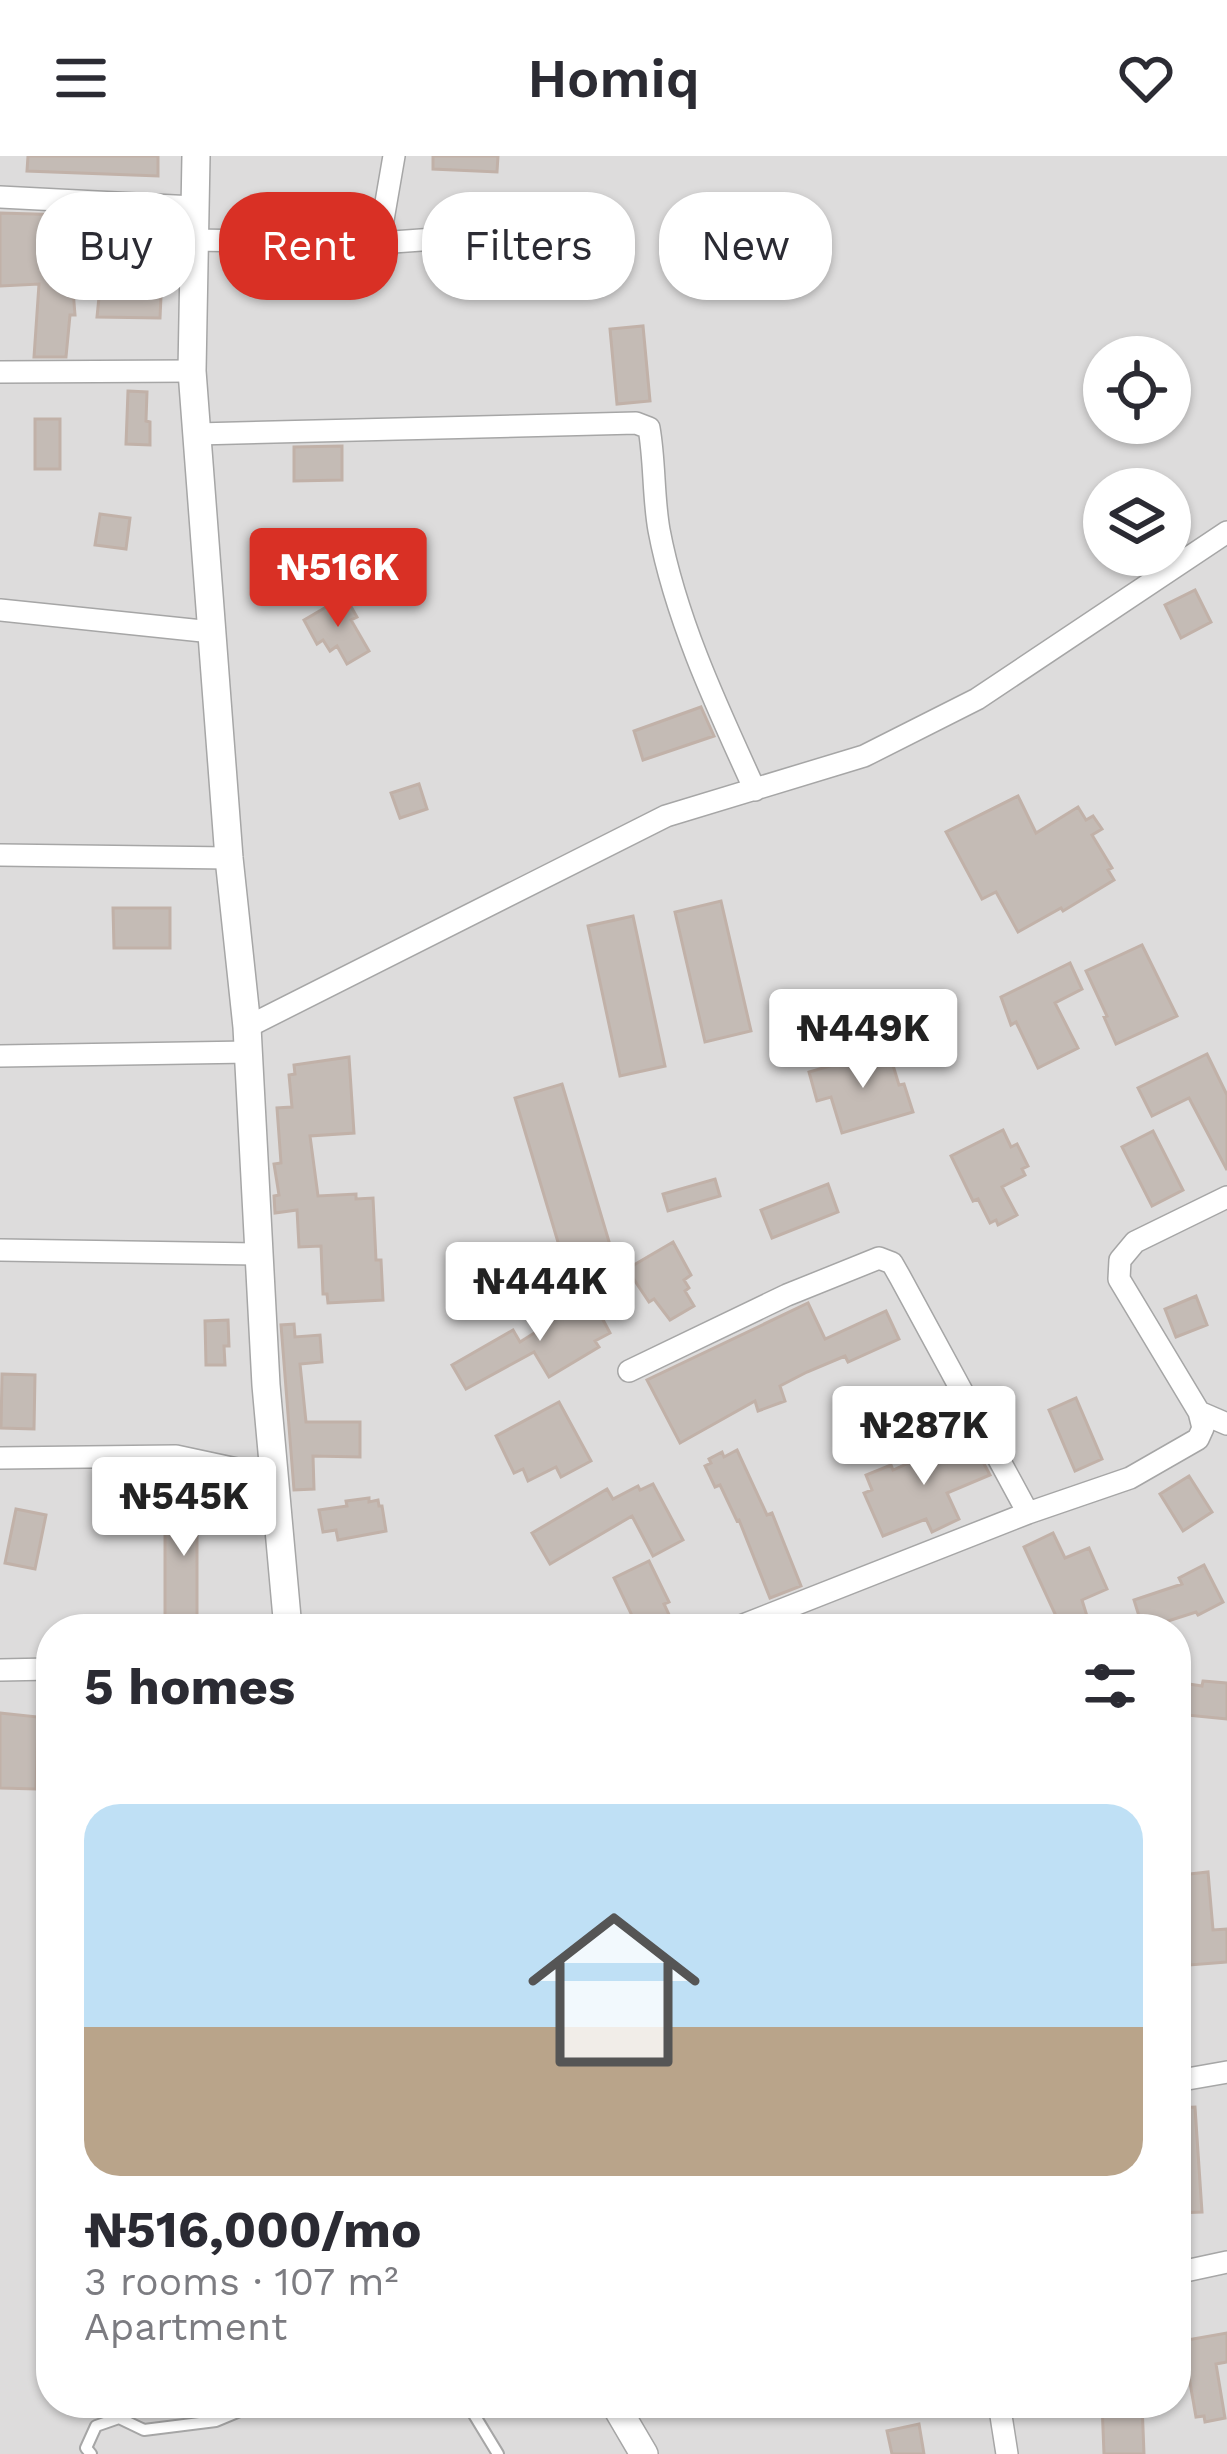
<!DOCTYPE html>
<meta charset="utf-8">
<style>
body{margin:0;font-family:"Work Sans",sans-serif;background:#f7f7f7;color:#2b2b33;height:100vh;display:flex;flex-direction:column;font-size:45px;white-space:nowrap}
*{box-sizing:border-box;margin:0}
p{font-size:39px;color:#7c7c81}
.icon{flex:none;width:66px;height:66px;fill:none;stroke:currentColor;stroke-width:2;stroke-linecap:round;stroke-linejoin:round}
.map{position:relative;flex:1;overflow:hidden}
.drawer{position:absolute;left:36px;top:1458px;width:1155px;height:804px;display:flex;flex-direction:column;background:#fff;border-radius:48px;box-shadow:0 3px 9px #0004}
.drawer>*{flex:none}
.top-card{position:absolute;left:36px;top:36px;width:1155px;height:108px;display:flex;gap:24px}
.tools{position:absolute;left:1083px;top:180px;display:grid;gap:24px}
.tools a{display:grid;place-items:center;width:108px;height:108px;border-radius:50%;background:#fff;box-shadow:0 3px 9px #0004;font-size:60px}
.price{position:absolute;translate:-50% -102px;padding:0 27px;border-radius:12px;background:#fff;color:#222;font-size:39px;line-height:78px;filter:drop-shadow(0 3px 6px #0008)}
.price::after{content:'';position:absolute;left:50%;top:72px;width:36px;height:27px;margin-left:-18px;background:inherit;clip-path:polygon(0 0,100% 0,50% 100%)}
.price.current{background:#d93025;color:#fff}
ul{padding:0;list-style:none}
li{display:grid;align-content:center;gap:24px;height:636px;padding:0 48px}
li+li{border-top:3px solid #e1e1e2}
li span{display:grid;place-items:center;height:372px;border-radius:36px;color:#555}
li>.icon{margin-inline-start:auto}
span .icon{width:216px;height:216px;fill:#fffc;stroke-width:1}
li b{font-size:51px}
h2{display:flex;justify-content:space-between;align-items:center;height:144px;padding:0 48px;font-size:51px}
.pill{padding:0 42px;border-radius:48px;background:#fff;box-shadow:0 3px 9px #0004;font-size:42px;line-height:108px}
.pill.current{background:#d93025;color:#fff}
header{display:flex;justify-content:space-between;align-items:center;height:156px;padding:0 48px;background:#fff;font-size:54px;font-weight:600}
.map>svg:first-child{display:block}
.residential{fill:#dddcdc;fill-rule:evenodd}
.building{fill:#c4bbb5;stroke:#c1b1a8;stroke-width:3}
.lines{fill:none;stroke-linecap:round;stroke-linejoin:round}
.service-casing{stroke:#a6a6a6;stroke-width:14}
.minor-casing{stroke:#a6a6a6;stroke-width:24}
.tertiary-casing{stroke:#a6a6a6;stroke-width:30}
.service{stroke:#fff;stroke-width:10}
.minor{stroke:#fff;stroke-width:21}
.tertiary{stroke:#fff;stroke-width:27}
</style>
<header><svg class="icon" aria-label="menu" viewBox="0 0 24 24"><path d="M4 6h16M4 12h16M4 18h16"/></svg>Homiq<svg class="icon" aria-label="heart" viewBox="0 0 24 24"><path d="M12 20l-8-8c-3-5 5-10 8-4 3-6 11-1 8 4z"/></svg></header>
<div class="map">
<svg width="1227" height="2298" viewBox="0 0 1227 2298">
<rect width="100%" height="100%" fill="#f0ece6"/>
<path class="residential" d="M0,0h1227v2298h-1227zM1104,201h66v66h-66zM1104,333h66v66h-66zM51,1473h1125v774h-1125z"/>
<path class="building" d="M28,0h130v20l-131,-5z
M433,0h65l-1,16 -64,-3z
M0,57l67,2 8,100h-5l-4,42h-32l5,-73 -39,2z
M141,118l21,1 -2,43 -63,-1 3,-30 40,3z
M643,170l7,75 -33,3 -7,-75z
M128,235l19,1 -1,29 4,1v23l-24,-1z
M35,263h25v50h-25z
M342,290v34l-48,1v-34z
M100,358l30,4 -4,31 -31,-4z
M1195,434l16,32 -30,16 -16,-33z
M345,440l12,21 -6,3 18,31 -22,13 -10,-18 -7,5 -7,-11 -6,4 -13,-24z
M701,551l13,29 -71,24 -9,-29z
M419,628l8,25 -27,9 -9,-25z
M1018,640l18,37 42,-26 8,13 7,-4 9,13 -10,6 20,33 -4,2 6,10 -51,31 -2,-3 -43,24 -22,-40 -14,7 -36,-67z
M721,745l30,130 -46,11 -30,-130z
M113,752h57v40h-56z
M633,760l32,150 -45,10 -32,-150z
M1142,789l35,71 -61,28 -12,-27 3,-1 -21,-45z
M1070,807l12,26 -27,14 23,45 -40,20 -22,-46 -5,3 -10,-28z
M888,893l11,36 5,-1 9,28 -71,21 -11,-36 -14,4 -8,-29z
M1207,898l20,41v75l-38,-72 -37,18 -14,-28z
M349,901l5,76 -44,3 8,60 38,-2v5l17,-1 3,62h5l2,40 -55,3 -1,-9h-4l-2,-48 -22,1 -2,-37 -22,3 -1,-17 5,-1 -5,-31 7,-1 -4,-55 15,-1 -3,-32 6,-1 -1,-9z
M562,928l48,161 -47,14 -48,-161z
M1003,974l8,17 6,-3 11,22 -6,3 3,6 -23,12 15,28 -19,10 -2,-5 -6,3 -12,-24 -5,2 -22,-45z
M1153,975l30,59 -31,16 -30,-59z
M715,1023l5,17 -52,15 -5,-17z
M828,1028l10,28 -66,26 -11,-28z
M673,1086l18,33 -7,5 5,8 -4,3 9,15 -24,14 -16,-21 -5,3 -22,-33z
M1196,1140l11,29 -31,12 -11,-28z
M592,1143l18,34 -15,8 4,6 -50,30 -15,-25 -68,37 -14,-24 61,-35 7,12 27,-17 -5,-8 30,-17 5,8z
M808,1147l17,36 61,-28 13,28 -51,23 -3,-6 -38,16 -27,14 5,15 -27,10 -3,-10 -75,42 -33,-63z
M228,1164l1,26h-5l1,19h-19l-1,-44z
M294,1168l1,13 25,-2 2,27 -22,2 6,58h54v35l-47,-1 1,33 -20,1 -13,-165z
M2,1218l33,1 -1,54 -33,-1z
M1076,1242l26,61 -27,12 -26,-61z
M559,1246l32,59 -30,16 -5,-10 -28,14 -5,-12 -9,4 -18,-37z
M969,1280l21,39 -43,18 12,26 -27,13 -6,-13 -43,17 -19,-43 8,-3 -6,-15 25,-10 2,5z
M737,1294l30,65 5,-2 29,73 -31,12 -31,-78 -2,1 -17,-36 -5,2 -10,-21 6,-3 -2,-4 13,-7 2,5z
M1189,1320l23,36 -29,19 -23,-37z
M653,1328l30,56 -30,16 -21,-40 -82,48 -18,-31 75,-44 6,10 25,-13 2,4z
M369,1342v4l9,-2 1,6h3l4,25 -48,9 -2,-10 -13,2 -4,-22 28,-4 -1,-5z
M216,1344v25h-19v104h-32v-128z
M16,1353l30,6 -11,54 -30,-6z
M1053,1377l12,25 24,-10 18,41 -25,11 9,29h-29l-38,-82z
M649,1405l20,41 -5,2 9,19 -11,6h-21l-3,-7 -2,2 -22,-46z
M1204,1409l19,37 -25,13 -2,-3 -53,17 -9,-29 48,-16 -3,-6z
M1203,1525l24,2v36l-51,-5v-32l26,4z
M0,1557l38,4 -2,72 -36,-1z
M1208,1716l5,58 14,-1v33l-37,3 -10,-90z
M1195,1951l7,105 -26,1v-105z
M1227,2177v29l-11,2 9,54 -20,4 -1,-6 -8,1 -7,-40 -13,2v-37z
M1102,2247h40l2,51h-40z
M919,2268l5,30h-32l-5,-23z"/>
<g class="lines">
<defs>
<path id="service" d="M467,2247l31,51
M91,2298l-5,-6 10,-22 23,-8 25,12 72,-9 43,-18"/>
<path id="minor" d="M0,41l194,10
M192,84l187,3 15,-87
M379,87l154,-11
M0,216l192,-1
M197,278l439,-11 13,5c6,34 4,68 10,102 17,90 58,177 96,260
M0,454l212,22
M0,699l229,3
M247,871l419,-211 198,-60 113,-57 250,-167
M0,900l249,-4
M0,1094l259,4
M629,1215l158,-76 92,-37 13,5 8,14 128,236
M1199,1256l28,12
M0,1302l176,-2 98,21
M733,1473l295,-116 102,-35 68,-39 5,-11 -4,-16 -80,-133 1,-19 15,-18 92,-45
M0,1514l51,-1
M1176,1925l51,-9
M1176,2117l51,-11
M999,2247l8,51"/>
<path id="tertiary" d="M196,0l-4,215 37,487 18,169 19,358 22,244
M614,2247l30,51"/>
</defs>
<use href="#service" class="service-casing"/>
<use href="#minor" class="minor-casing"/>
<use href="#tertiary" class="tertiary-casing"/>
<use href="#service" class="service"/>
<use href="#minor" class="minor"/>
<use href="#tertiary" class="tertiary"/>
</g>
</svg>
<div class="tools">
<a><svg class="icon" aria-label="locate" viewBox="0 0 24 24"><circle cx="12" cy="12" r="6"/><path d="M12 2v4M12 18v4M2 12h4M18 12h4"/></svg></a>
<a><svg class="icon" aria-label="layers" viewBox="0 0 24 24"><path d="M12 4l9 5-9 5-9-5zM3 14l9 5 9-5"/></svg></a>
</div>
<b class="price current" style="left:338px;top:474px">₦516K</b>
<b class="price" style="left:863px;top:935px">₦449K</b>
<b class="price" style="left:540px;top:1188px">₦444K</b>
<b class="price" style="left:924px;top:1332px">₦287K</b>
<b class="price" style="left:184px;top:1403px">₦545K</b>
<div class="top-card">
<a class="pill">Buy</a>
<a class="pill current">Rent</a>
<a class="pill">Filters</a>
<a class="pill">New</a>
</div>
<section class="drawer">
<h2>5 homes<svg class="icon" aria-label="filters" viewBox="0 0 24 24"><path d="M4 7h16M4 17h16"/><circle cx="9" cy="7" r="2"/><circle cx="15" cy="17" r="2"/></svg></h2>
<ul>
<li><span style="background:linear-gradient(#bfe0f5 60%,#b9a48a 0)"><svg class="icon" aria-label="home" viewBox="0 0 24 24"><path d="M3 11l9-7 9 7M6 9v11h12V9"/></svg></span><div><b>₦516,000/mo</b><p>3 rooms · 107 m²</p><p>Apartment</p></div></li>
</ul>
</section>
</div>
